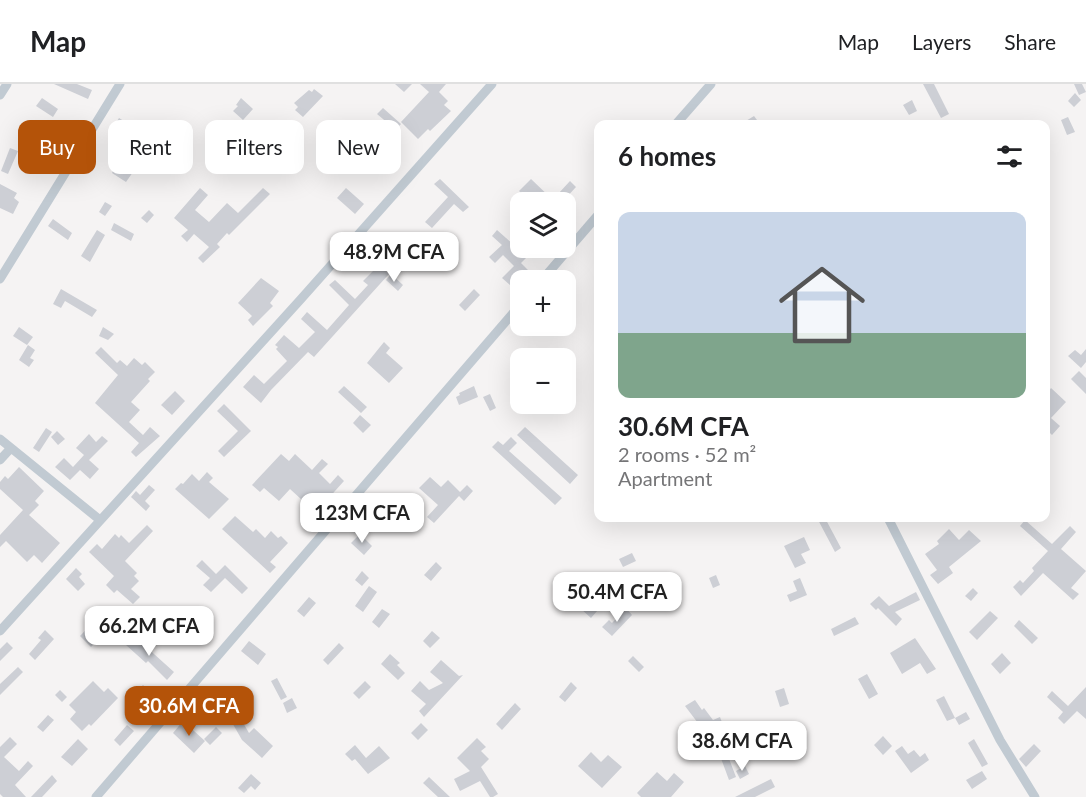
<!DOCTYPE html>
<meta charset="utf-8">
<style>
body{margin:0;font-family:Lato,sans-serif;background:#f2f2f2;color:#202124;height:100vh;display:flex;flex-direction:column;font-size:22px;white-space:nowrap}
*{box-sizing:border-box;margin:0}
p{font-size:20px;color:#757577}
.icon{flex:none;width:33px;height:33px;fill:none;stroke:currentColor;stroke-width:2;stroke-linecap:round;stroke-linejoin:round}
.map{position:relative;flex:1;overflow:hidden}
.details{position:absolute;left:594px;top:36px;width:456px;height:402px;display:flex;flex-direction:column;background:#fff;border-radius:12px;box-shadow:0 6px 24px #0002}
.details>*{flex:none}
.guide{position:absolute;left:18px;top:36px;width:486px;height:54px;display:flex;gap:12px}
.controls{position:absolute;left:510px;top:108px;display:grid;gap:12px}
.controls a{display:grid;place-items:center;width:66px;height:66px;border-radius:12px;background:#fff;box-shadow:0 6px 24px #0002;font-size:30px}
.price{position:absolute;translate:-50% -51px;padding:0 14px;border-radius:12px;background:#fff;color:#222;font-size:20px;line-height:39px;filter:drop-shadow(0 2px 3px #0008)}
.price::after{content:'';position:absolute;left:50%;top:36px;width:18px;height:14px;margin-left:-9px;background:inherit;clip-path:polygon(0 0,100% 0,50% 100%)}
.price.on{background:#b45309;color:#fff}
ul{padding:0;list-style:none}
li{display:grid;align-content:center;gap:12px;height:318px;padding:0 24px}
li+li{border-top:2px solid #e0e0e0}
li span{display:grid;place-items:center;height:186px;border-radius:12px;color:#555}
li>.icon{margin-inline-start:auto}
span .icon{width:108px;height:108px;fill:#fffc;stroke-width:1}
li b{font-size:26px}
h2{display:flex;justify-content:space-between;align-items:center;height:72px;padding:0 24px;font-size:26px}
.tag{padding:0 21px;border-radius:12px;background:#fff;box-shadow:0 6px 24px #0002;font-size:21px;line-height:54px}
.tag.on{background:#b45309;color:#fff}
header{display:flex;align-items:center;gap:36px;box-sizing:border-box;height:84px;padding:0 30px;background:#fff;border-bottom:2px solid #e0e0e0}
header strong{font-size:28px}
nav{display:flex;gap:33px;margin-inline-start:auto;font-size:21px}
.map>svg:first-child{display:block}
.building{fill:#cdcfd5}
.lines{fill:none;stroke-linecap:round;stroke-linejoin:round}
.street{stroke:#c1cad2;stroke-width:9}
</style>
<header>
<strong>Map</strong>
<nav><a>Map</a><a>Layers</a><a>Share</a></nav>
</header>
<div class="map">
<svg width="1086" height="713" viewBox="0 0 1086 713">
<rect width="100%" height="100%" fill="#f5f3f3"/>
<path class="building" d="M54,0h23l15,6 -4,9z
M395,0h17l-8,8z
M420,0h26l-7,8 9,9 -4,4 7,6 -21,20 -2,-2 -10,10 -17,-17 28,-30z
M923,0h11l15,30 -8,4z
M1074,0h8l4,8 -7,3z
M314,5l9,7 -20,21 -8,-7 3,-3 -4,-4 15,-13 3,2z
M1075,9l6,7 -7,7 -6,-6z
M42,14l16,11 -5,8 -17,-11z
M241,14l12,11 -10,11 -10,-9 5,-5 -2,-1z
M912,16l5,11 -8,4 -6,-10z
M383,24l18,16 -5,6 -19,-16z
M754,32l6,8h-19z
M1068,33l7,15 -8,3 -6,-15z
M119,34l26,17 8,-12 6,4 -5,9 28,20 -5,7 -12,-8 -11,16 -14,-9 -14,20 -14,-9 1,-2 -2,-2 6,-9 -5,-4 15,-22 -13,-8z
M38,44l8,4 -12,22 -7,-3z
M278,47l13,12 -15,14 -6,-6 -5,4 -6,-5z
M361,48l17,15 -6,7 -17,-15z
M10,64l8,3 -10,23 -7,-3z
M440,95l29,28 -6,5 -9,-8 -22,24 -7,-6 23,-25 -14,-13z
M531,95l24,23h-24l-12,-11z
M570,97l6,6 -12,13 -6,-6z
M0,100l17,9 -3,5 5,4 -6,12 -13,-6z
M200,104l8,7 -13,15 14,12 18,-19 11,10 25,-25 7,6 -41,41 -2,-2 -10,11 3,3 -17,16 -5,-5 11,-11 -15,-13 -7,8 -6,-6 7,-6 -14,-12z
M346,104l18,16 -9,10 -18,-16z
M105,118l7,4 -7,10 -6,-4z
M149,126l5,5 -7,8 -6,-5z
M53,135l19,14 -4,7 -20,-14z
M114,139l20,11 -3,7 -20,-11z
M97,146l8,5 -15,27 -9,-6z
M497,146l16,14 7,-8v12l-2,2 8,8 -5,5 7,7 -17,16 -9,-8 12,-12 -11,-11 -8,8 -6,-6 13,-12 -10,-9z
M366,169l23,21 -75,83 -6,-5 -37,38 -10,13 -18,-16 11,-12 10,9 23,-23 -11,-12 2,-2 -3,-2 9,-10 15,13 16,-16 -14,-13 6,-7 20,18 22,-25 -20,-20 6,-5 20,19 13,-14 -5,-4 10,-10 -12,-13z
M391,190l12,11 -5,6 -12,-11z
M261,194l18,13 -9,12 3,3 -20,20 -5,-6 4,-4 -14,-13z
M61,205l36,21 -5,7 -27,-16 -4,7 -8,-4z
M474,205l6,6 -15,16 -6,-6z
M19,243l14,10 -6,8 -14,-9z
M103,243l11,7 -6,6 -9,-4z
M384,258l6,6 -4,5 17,15 -14,15 -22,-20z
M28,261l7,5 -5,8 4,2 -5,7 -10,-7z
M101,263l16,16 3,-3 7,6 7,-8 8,7 3,-3 10,10 -7,7 2,2 -19,21 9,8 -11,12 14,13 7,-8 10,9 -24,21 -5,-5 8,-9 -44,-40 23,-28 -23,-22z
M565,264l4,8 -5,2h-22z
M1086,265v13l-5,6 -13,-12 7,-6 6,5z
M1079,287l7,7v16l-15,-15z
M344,302l23,21 -6,6 -23,-21z
M474,302l4,11 -19,8 -3,-8 4,-2 -1,-2z
M1051,304l15,14 -15,16 9,8 -8,9 -6,-6v-34z
M175,307l10,10 -13,14 -11,-10z
M490,310l6,14 -6,3 -7,-14z
M224,320l27,27 -27,26 -6,-6 20,-20 -21,-20z
M360,331l11,10 -8,8 -10,-10z
M525,343l53,48 -8,9 -53,-49z
M46,344l6,4 -13,20 -6,-4z
M57,347l8,8 -7,6 -7,-8z
M89,350l7,8 6,-6 6,5 -19,19 10,9 -9,10 -10,-9 -10,10 -15,-13 9,-9 9,9 11,-12 -8,-7z
M511,353l6,6 -8,8 53,47 -7,7 -63,-58 6,-6 5,4z
M281,370l8,7 6,-7 17,16 10,-11 6,5 -9,9 11,11 8,-9 6,6 -27,30 -13,-13 -2,2 -12,-11 -11,12 -15,-13 -4,4 -8,-7z
M19,383l25,24 -9,10 4,4 -10,10 31,28 -18,20 -8,-8 -7,7 -21,-21 -6,6v-12l23,-25 -23,-21v-7l5,-6 3,3z
M207,388l6,6 -4,4 20,17 -20,20 -34,-30 6,-6 2,1 9,-10 7,7z
M430,393l11,10 7,-7 12,12 7,-7 6,6 -9,10 -5,-5 -25,27 -7,-6 11,-12 -19,-17z
M149,401l6,5 -10,11 5,5 -4,5 -15,-14 5,-6 4,4z
M235,432l18,16 3,-3 9,9 6,-7 7,7 3,-2 7,7 -18,19 6,5 -6,6 -48,-44z
M817,434h8l16,30 -6,4z
M1025,436l27,24 18,-18 6,6 -15,17 25,22 -15,17 8,6 -6,6 -30,-27 -22,23 -8,-9 7,-7 3,3 11,-12 -2,-3 16,-17 -28,-25z
M147,441l6,6 -28,30 12,12 -3,3 5,5 -8,8 9,8 -7,7 -16,-14 -3,3 -8,-8 8,-9 -25,-24 8,-8 5,5 13,-15 4,4 2,-3 8,8z
M949,445l10,11 10,-10 12,11 -32,26 4,6 -15,11 -8,-9 7,-5 -12,-16 14,-10 -2,-3z
M360,450l12,12 -8,9 -13,-12z
M804,453l6,13 -9,4 5,9 -11,5 -11,-22z
M632,469l4,8 -13,6 -4,-8z
M202,476l14,14 9,-9 23,23 -6,6 -17,-16 -14,14 -8,-7 7,-7 -14,-12z
M436,478l6,6 -11,13 -7,-6z
M76,484l6,6 -3,3 6,7 -7,7 -12,-12z
M362,487l7,7 -7,8 -7,-6z
M716,491l4,10 -7,3 -4,-10z
M800,494l7,17 -17,7 -3,-7 10,-4 -4,-10z
M369,502l8,6 -14,20 -8,-6z
M973,504l5,5 -7,8 -6,-5z
M916,508l4,8 -25,12 7,7 -6,7 -18,-18 -2,2 -6,-6 9,-8 10,10z
M594,510l10,9 -13,15 -10,-9z
M309,513l7,6 -12,14 -7,-6z
M626,524l6,7 -20,21 -10,-9 7,-7 3,3z
M382,525l8,5 -11,14 -7,-6z
M104,527l11,12 -24,24 -11,-11z
M990,527l8,7 -21,22 -8,-8z
M855,533l4,7 -25,12 -3,-7z
M1019,536l19,18 -6,6 -18,-18z
M45,546l9,9 -19,21 -6,-6 12,-14 -3,-2z
M432,547l8,7 -10,10 -7,-7z
M134,552l40,36 -7,8 -19,-19 -2,2 -20,-18z
M915,554l21,31 -9,5 -7,-11 -18,11 -12,-21z
M249,557l17,13 -8,11 -17,-14z
M7,558l6,6 -13,13v-12z
M339,559l5,5 -16,17 -5,-5z
M1002,569l9,10 -11,11 -9,-10z
M390,570l10,9 -3,2 8,8 -7,7 -17,-16z
M633,572l11,11 -5,5 -11,-11z
M441,576l18,16 4,-1 -39,42 -5,-6 7,-7 -15,-13 9,-10 9,9 14,-7 -13,-11z
M18,583l5,5 -23,23v-11z
M867,590l11,20 -9,5 -11,-20z
M277,594l10,19 -6,3 -10,-19z
M93,597l11,11 4,-4 10,10 -27,28 -2,-2 -7,7 -12,-12 6,-7 -7,-7z
M365,597l6,6 -12,12 -6,-6z
M571,598l6,6 -12,14 -6,-5z
M143,601l11,10 -7,7 -11,-10z
M1086,603v32l-9,-8 -13,13 -6,-6 5,-6 -16,-15 5,-6 16,15z
M784,604l5,16 -9,3 -5,-16z
M60,606l7,7 -5,5 -7,-7z
M944,612l11,22 -8,3 -11,-21z
M292,614l5,10 -10,5 -4,-10z
M201,615l10,9 -8,8 -10,-9z
M695,616l7,10 2,-2 9,12 7,-3 9,24 -6,2 13,34 -7,3 -10,-27 -13,5 -8,-19 9,-4 -22,-29z
M515,619l6,6 -19,21 -6,-6z
M966,628l4,7 -11,6 -4,-7z
M238,630l11,19 5,-5 19,18 -11,12 -20,-18 -12,-21z
M48,631l6,5 -11,12 -6,-5z
M183,637l22,20 -11,12 -21,-20z
M421,639l7,7 -10,10 -7,-7z
M127,641l7,6 -14,15 -6,-6z
M794,642l4,10 -16,7 -4,-9z
M216,643l6,6 -12,12 -6,-6z
M883,652l9,10 -9,9 -9,-10z
M10,653l7,7 -13,13 15,14 9,-10 5,5 -18,19 11,12h-23l-3,-3v-47z
M477,654l9,9 -5,4 8,8 -8,8 17,27 -5,3h-3l-10,-16 -20,10 -6,-12 16,-8 -13,-13z
M78,655l10,10 -16,17 -11,-9z
M974,655l14,25 -6,3 -14,-24z
M1034,660l7,7 -15,16 -7,-8z
M355,661l11,13 13,-12 11,12 -22,16 -13,-15 -3,2 -7,-7z
M902,662l6,8 6,-4 6,7 5,-4 4,7 -18,13 -16,-22z
M591,668l10,10 7,-7 14,12 -20,21 -24,-22z
M745,682l4,8 -9,5 -4,-8z
M982,687l5,8 -15,10 -6,-9z
M657,688l10,9 7,-8 10,9 -13,15h-30l-4,-4z
M251,690l10,9 -6,7 -4,-4 -7,7 -6,-5z
M52,691l5,6 -15,16h-11z
M429,693l21,20h-12l-15,-14z
M771,695l4,8 -20,10h-20z"/>
<g class="lines">
<path class="street" d="M0,11l7,-11
M676,40l35,-40
M0,195l120,-195
M542,196l56,-65
M0,355l100,81
M0,376l11,-12
M888,434l112,222 35,57
M0,547l301,-332 191,-215
M96,713l424,-492"/>
</g>
</svg>
<div class="controls">
<a><svg class="icon" aria-label="layers" viewBox="0 0 24 24"><path d="M12 4l9 5-9 5-9-5zM3 14l9 5 9-5"/></svg></a>
<a>+</a>
<a>−</a>
</div>
<b class="price" style="left:394px;top:199px">48.9M CFA</b>
<b class="price" style="left:362px;top:460px">123M CFA</b>
<b class="price" style="left:617px;top:539px">50.4M CFA</b>
<b class="price" style="left:149px;top:573px">66.2M CFA</b>
<b class="price on" style="left:189px;top:653px">30.6M CFA</b>
<b class="price" style="left:742px;top:688px">38.6M CFA</b>
<div class="guide">
<a class="tag on">Buy</a>
<a class="tag">Rent</a>
<a class="tag">Filters</a>
<a class="tag">New</a>
</div>
<section class="details">
<h2>6 homes<svg class="icon" aria-label="filters" viewBox="0 0 24 24"><path d="M4 7h16M4 17h16"/><circle cx="9" cy="7" r="2"/><circle cx="15" cy="17" r="2"/></svg></h2>
<ul>
<li><span style="background:linear-gradient(#c9d6e8 65%,#7fa58c 0)"><svg class="icon" aria-label="home" viewBox="0 0 24 24"><path d="M3 11l9-7 9 7M6 9v11h12V9"/></svg></span><div><b>30.6M CFA</b><p>2 rooms · 52 m²</p><p>Apartment</p></div></li>
</ul>
</section>
</div>
